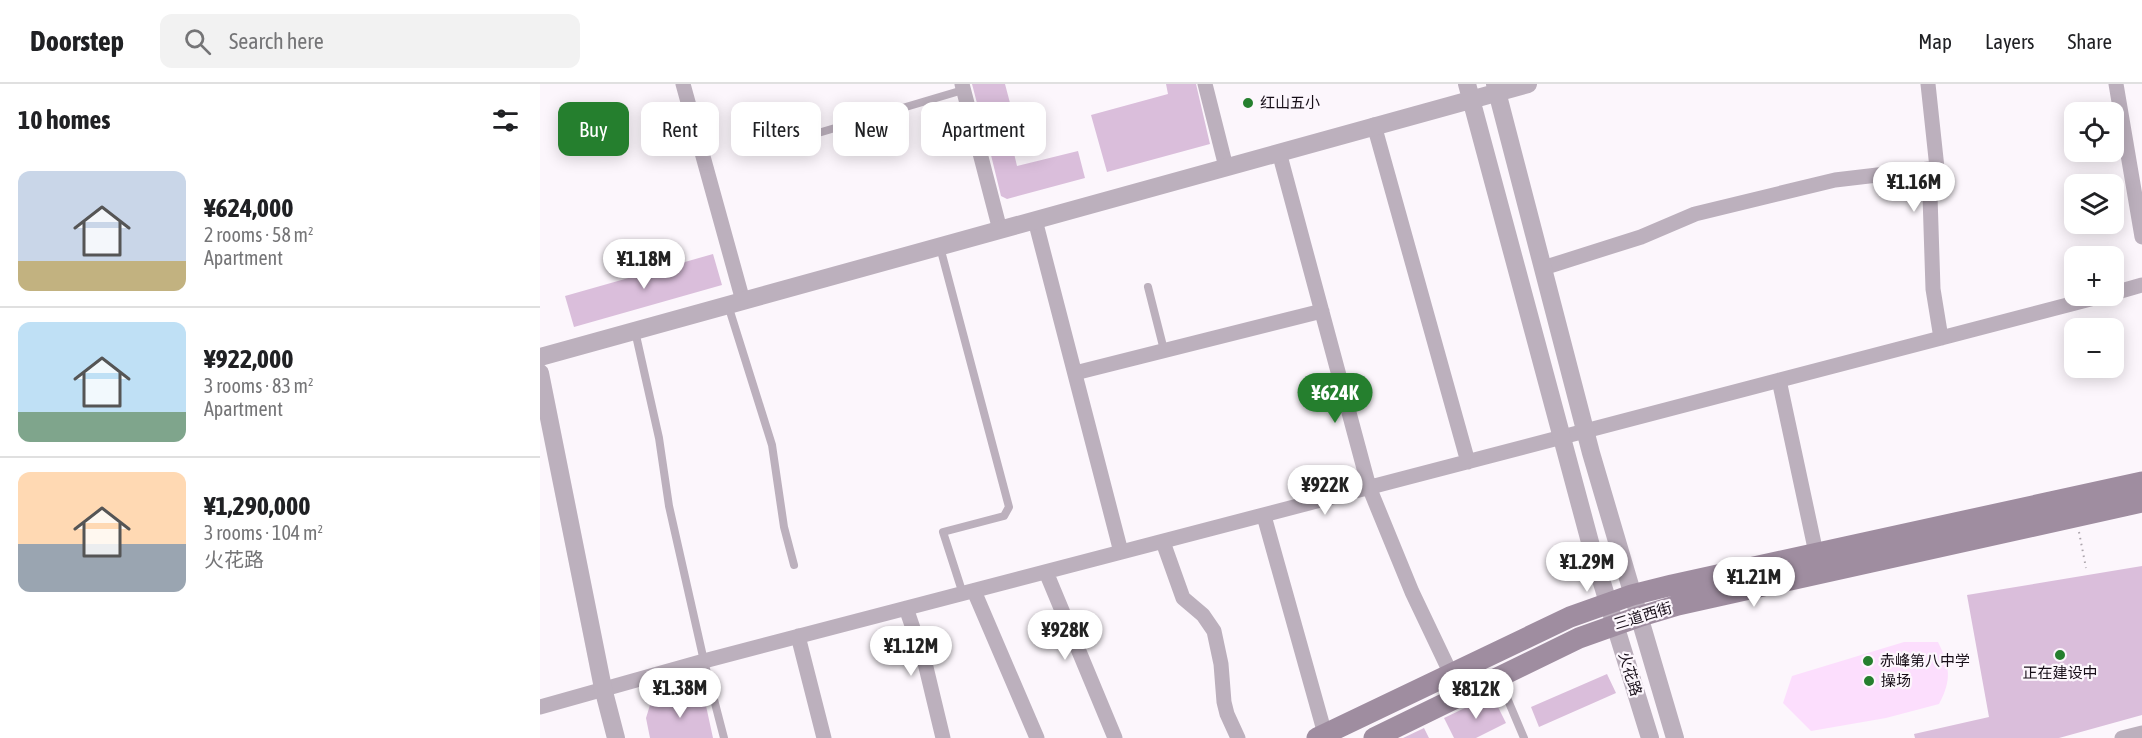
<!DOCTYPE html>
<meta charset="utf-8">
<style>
body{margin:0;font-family:"Asap Condensed","Noto Sans SC",sans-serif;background:#f2f2f2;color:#202124;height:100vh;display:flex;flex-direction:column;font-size:22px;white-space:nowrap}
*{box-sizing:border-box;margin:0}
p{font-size:20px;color:#757577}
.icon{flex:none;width:33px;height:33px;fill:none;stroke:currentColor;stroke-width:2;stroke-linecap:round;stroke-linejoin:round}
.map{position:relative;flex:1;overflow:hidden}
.details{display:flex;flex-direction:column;background:#fff;width:540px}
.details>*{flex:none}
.hud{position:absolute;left:18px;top:18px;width:570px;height:54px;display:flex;gap:12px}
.buttons{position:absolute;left:1524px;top:18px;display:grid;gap:12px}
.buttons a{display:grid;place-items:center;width:60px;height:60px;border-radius:12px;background:#fff;box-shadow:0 3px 15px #0003;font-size:30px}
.price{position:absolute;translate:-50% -51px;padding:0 14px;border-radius:21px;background:#fff;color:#222;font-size:20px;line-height:39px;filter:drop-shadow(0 2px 3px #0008)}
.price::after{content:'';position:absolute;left:50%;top:36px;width:18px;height:14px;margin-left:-9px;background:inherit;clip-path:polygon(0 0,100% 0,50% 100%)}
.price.on{background:#257f2e;color:#fff}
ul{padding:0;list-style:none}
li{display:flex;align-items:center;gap:18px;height:150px;padding:0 18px}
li+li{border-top:2px solid #e0e0e0}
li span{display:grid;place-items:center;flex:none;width:168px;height:120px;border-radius:12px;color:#555}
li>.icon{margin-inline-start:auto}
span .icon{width:72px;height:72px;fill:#fffc;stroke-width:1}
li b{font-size:26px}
h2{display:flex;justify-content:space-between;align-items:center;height:72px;padding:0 18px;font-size:26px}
.chip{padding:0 21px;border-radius:12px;background:#fff;box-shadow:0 3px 15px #0003;font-size:21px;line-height:54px}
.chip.on{background:#257f2e;color:#fff}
header{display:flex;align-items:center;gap:36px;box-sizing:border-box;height:84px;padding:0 30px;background:#fff;border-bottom:2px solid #e0e0e0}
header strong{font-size:28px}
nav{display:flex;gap:33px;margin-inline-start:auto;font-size:21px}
.search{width:420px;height:54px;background:#f2f2f2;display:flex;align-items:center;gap:15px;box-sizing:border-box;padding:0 21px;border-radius:12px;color:#757577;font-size:22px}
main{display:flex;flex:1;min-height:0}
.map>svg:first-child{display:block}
.green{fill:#fcdefd}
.building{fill:#dabedb}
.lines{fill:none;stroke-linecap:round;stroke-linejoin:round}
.path{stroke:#aba4ab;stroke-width:2;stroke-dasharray:1.5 4.5;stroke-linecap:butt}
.service{stroke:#bcb0bd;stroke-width:8}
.minor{stroke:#bcb0bd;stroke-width:15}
.tertiary{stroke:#bcb0bd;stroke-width:18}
.secondary{stroke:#9f8da0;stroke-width:21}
.poi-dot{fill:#257f2e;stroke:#fcf6fc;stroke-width:2}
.labels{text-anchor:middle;stroke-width:4.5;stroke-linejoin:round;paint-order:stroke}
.poi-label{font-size:15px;fill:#170e18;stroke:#fcf6fc;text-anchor:start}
.street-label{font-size:15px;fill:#170e18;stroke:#fcf6fc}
</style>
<header>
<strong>Doorstep</strong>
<div class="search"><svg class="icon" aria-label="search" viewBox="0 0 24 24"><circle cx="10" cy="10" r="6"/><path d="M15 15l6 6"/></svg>Search here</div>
<nav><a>Map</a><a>Layers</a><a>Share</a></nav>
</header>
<main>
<section class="details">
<h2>10 homes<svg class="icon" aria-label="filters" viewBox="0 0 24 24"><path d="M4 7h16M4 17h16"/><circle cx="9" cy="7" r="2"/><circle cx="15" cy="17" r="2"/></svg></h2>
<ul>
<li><span style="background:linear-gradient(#c9d6e8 75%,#c2b280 0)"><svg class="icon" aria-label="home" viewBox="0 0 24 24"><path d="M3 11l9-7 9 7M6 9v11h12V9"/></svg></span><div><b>¥624,000</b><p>2 rooms · 58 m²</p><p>Apartment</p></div></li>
<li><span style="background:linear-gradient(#bfe0f5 75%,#7fa58c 0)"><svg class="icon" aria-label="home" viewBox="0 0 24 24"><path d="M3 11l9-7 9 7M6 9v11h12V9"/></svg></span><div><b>¥922,000</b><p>3 rooms · 83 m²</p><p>Apartment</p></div></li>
<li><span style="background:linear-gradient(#ffd9b3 60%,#9aa5b1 0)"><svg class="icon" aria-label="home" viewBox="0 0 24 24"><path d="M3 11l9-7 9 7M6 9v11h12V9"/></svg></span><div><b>¥1,290,000</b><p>3 rooms · 104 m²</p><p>火花路</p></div></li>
</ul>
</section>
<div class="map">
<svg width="1602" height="654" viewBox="0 0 1602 654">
<rect width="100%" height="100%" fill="#fcf6fc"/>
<path class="green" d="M1364,558h34c12,25 14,37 1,62l-53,14 -75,13 -28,-28 9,-27z"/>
<path class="building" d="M432,0h33l10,38 -31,8z
M626,0h30l14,60 -103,28 -16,-57 77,-21z
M472,61l5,21 61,-15 7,27 -78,21 -6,-3 -11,-45z
M173,170l9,31 -148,42 -9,-31z
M1602,482v149l-83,23h-144l-1,-4 75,-17 -22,-122z
M1067,590l9,19 -77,34 -8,-20z
M163,608l10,46h-63l-4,-20 4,-13z
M952,611l14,28 -30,15h-22l-10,-20z
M884,644l5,10h-26z"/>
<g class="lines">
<path class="path" d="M1539,448l7,36"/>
<path class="service" d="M231,63l192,-57
M400,163l69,260 -5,9 -61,16 20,62
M608,203l16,63
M188,221l44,140 12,82 10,38
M95,247l24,107 10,68 35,155 20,77
M959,595l25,59"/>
<path class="minor" d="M143,0l60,217
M422,0l38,146
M665,0l21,83
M1388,0l9,84 -7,14v14l3,93 8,49
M1576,0l26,153
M834,41l94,337
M739,68l90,335 43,105 39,82
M495,136l86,332
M1003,184l98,-31 54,-23 140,-34 102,-12
M1574,209l28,-8
M535,289l247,-62
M1239,296l37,173
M724,432l61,218
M623,458l20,56 20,17 11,16 7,33 3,38 3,12 11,24
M506,488l69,166
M434,507l63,147
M366,524l19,55 18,75
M258,552l26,102
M0,623l164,-46 1398,-365
M1582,654l20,-5"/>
<path class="tertiary" d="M927,0l127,473 56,181
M955,0l96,369 84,285
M0,273l988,-273
M0,289l63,315 13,50"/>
<path class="secondary" d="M777,654l253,-121 62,-22 40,-10 470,-103
M834,654l205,-100 59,-21 40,-12 464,-103"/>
</g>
<g class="poi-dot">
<circle cx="708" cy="19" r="6"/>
<circle cx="1520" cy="571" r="6"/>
<circle cx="1328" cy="577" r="6"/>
<circle cx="1329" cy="597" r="6"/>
</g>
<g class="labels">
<g class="poi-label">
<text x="720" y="24">红山五小</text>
<text x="1340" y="582">赤峰第八中学</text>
<text x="1520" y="594" text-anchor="middle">正在建设中</text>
<text x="1341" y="602">操场</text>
</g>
<g class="street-label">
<text transform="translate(1103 532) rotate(-17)" y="5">三道西街</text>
<text transform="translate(1090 590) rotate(73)" y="5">火花路</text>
</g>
</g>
</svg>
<div class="buttons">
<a><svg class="icon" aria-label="locate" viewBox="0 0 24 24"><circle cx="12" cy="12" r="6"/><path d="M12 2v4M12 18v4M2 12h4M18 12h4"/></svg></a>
<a><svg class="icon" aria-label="layers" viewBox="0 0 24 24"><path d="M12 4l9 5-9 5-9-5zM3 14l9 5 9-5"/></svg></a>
<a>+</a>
<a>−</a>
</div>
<b class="price" style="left:1374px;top:129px">¥1.16M</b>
<b class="price" style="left:104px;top:206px">¥1.18M</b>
<b class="price on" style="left:795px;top:340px">¥624K</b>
<b class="price" style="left:785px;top:432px">¥922K</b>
<b class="price" style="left:1047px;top:509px">¥1.29M</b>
<b class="price" style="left:1214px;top:524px">¥1.21M</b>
<b class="price" style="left:525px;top:577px">¥928K</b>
<b class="price" style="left:371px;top:593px">¥1.12M</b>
<b class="price" style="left:140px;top:635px">¥1.38M</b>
<b class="price" style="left:936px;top:636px">¥812K</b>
<div class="hud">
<a class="chip on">Buy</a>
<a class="chip">Rent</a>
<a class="chip">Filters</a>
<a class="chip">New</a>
<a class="chip">Apartment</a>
</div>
</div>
</main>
